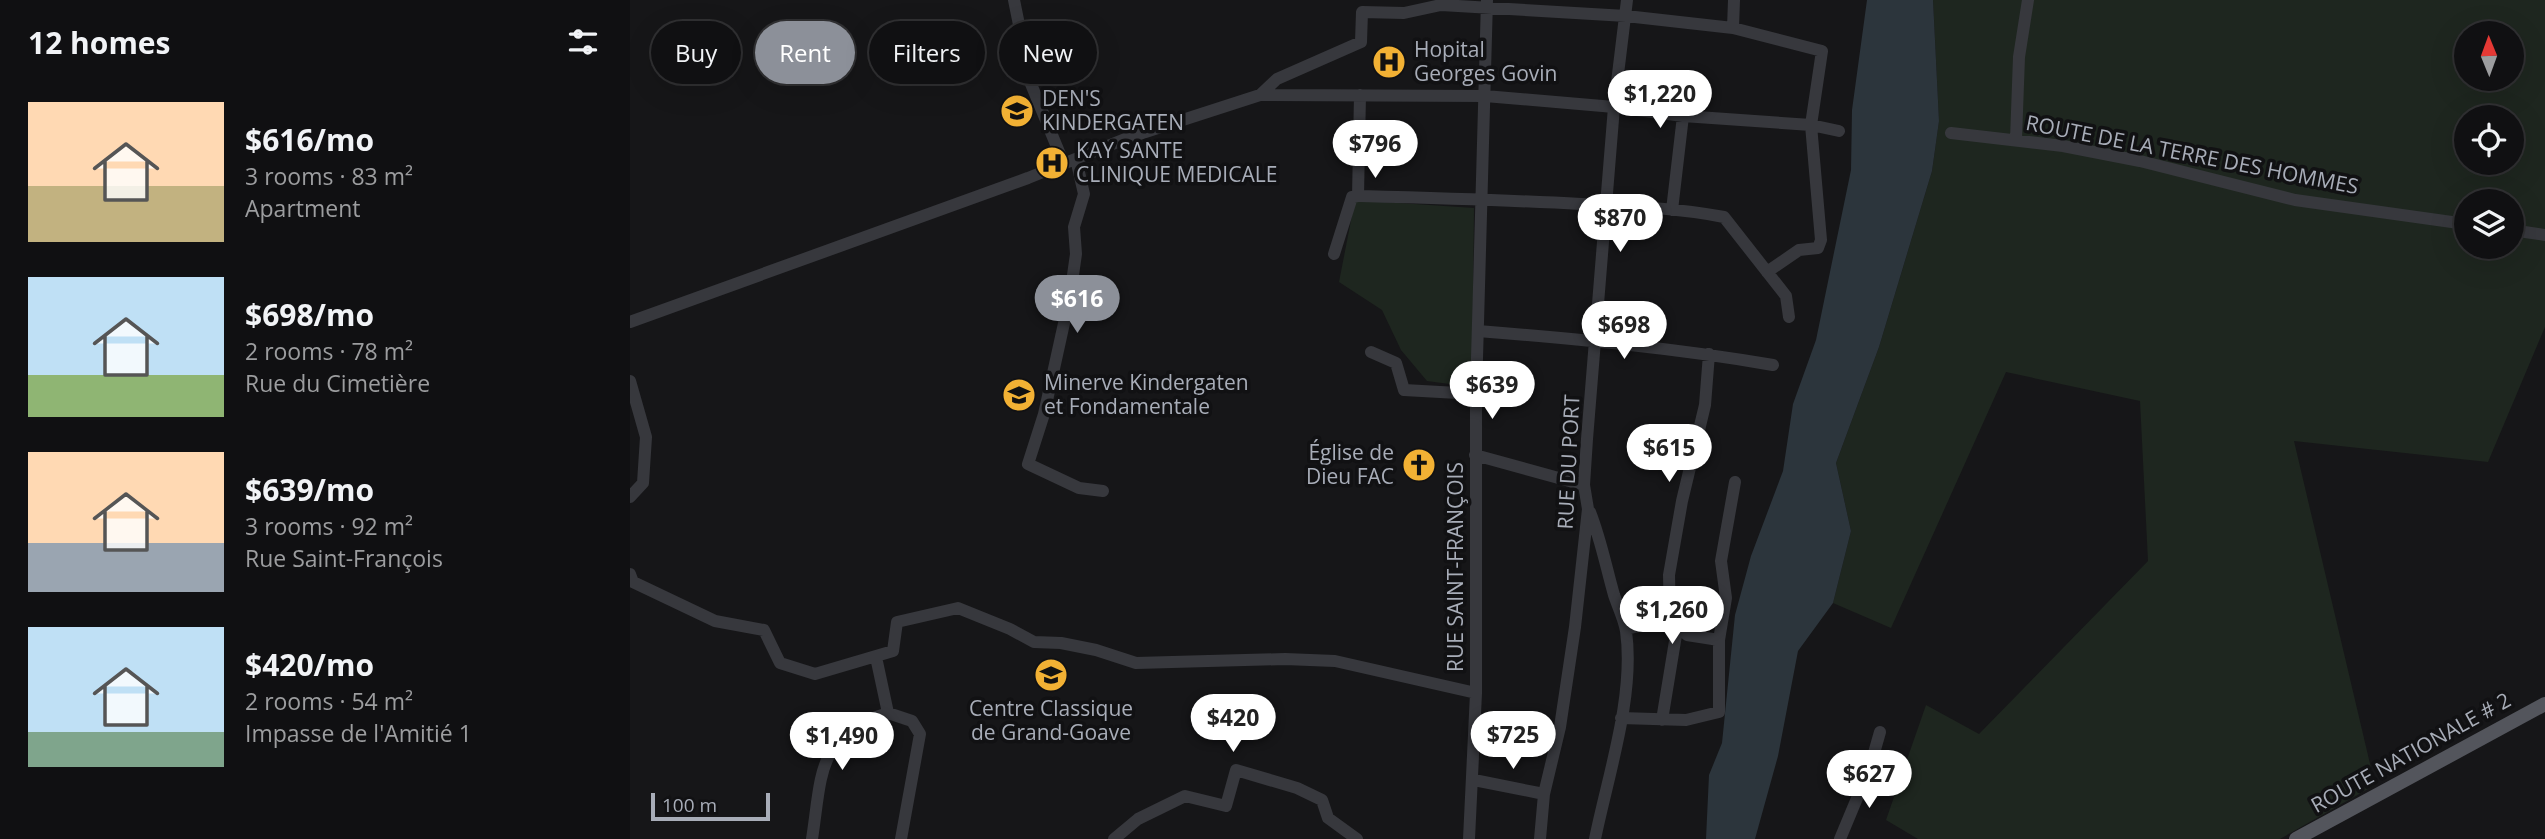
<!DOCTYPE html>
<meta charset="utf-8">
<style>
body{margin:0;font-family:"Open Sans",sans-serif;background:#19191b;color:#f1f3f6;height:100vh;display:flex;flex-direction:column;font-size:26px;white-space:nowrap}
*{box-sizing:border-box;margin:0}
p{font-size:23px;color:#9c9d9f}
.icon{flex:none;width:38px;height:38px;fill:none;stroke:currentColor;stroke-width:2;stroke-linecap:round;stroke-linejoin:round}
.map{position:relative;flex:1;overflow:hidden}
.details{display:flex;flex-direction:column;background:#101012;width:630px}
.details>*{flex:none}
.top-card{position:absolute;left:21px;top:21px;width:665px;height:63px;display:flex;gap:14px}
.needle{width:46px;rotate:359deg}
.buttons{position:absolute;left:1824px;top:21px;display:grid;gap:14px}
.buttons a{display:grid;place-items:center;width:70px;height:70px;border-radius:50%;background:#101012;box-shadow:0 7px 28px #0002,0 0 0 2px #303032;font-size:35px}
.scale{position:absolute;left:21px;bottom:18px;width:119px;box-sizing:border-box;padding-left:7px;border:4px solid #a8adb8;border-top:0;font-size:19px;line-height:24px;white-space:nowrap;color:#a8adb8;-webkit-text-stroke:5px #111113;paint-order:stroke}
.price{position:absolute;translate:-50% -60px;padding:0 16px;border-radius:24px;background:#fff;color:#222;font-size:23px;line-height:46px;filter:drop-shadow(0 2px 4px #0008)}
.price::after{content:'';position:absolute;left:50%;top:42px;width:21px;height:16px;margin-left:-10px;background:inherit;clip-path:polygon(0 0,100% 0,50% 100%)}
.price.active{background:#8c9099;color:#fff}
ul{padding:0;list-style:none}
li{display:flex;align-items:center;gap:21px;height:175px;padding:0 28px}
li span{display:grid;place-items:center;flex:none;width:196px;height:140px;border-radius:0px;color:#555}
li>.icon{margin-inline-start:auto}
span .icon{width:84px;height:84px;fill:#fffc;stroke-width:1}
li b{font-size:30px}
h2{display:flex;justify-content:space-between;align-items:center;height:84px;padding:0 28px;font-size:30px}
.chip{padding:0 24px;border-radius:32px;background:#101012;box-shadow:0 7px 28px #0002,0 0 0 2px #303032;font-size:24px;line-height:63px}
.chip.active{background:#8c9099;color:#fff}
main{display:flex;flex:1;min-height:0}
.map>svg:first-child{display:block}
.green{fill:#1e261f;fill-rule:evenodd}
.water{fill:#2c353c}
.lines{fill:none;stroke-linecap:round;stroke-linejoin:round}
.minor{stroke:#37383d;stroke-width:12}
.major{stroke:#53555c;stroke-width:14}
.labels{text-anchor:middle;stroke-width:7;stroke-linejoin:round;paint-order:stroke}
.poi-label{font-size:21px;fill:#a8adb8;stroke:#111113;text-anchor:start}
.street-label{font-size:21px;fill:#a8adb8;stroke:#111113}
</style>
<main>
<section class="details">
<h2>12 homes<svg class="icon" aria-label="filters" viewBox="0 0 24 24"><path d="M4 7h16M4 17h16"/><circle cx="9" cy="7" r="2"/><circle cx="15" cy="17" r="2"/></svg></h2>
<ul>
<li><span style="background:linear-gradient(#ffd9b3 60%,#c2b280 0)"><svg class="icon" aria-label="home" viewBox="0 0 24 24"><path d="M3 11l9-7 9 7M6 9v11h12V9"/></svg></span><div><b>$616/mo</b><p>3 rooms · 83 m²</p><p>Apartment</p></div></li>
<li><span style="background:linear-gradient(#bfe0f5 70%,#8fb573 0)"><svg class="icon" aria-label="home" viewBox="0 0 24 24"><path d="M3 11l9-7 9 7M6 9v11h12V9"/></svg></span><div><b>$698/mo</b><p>2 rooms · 78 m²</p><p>Rue du Cimetière</p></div></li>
<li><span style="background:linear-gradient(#ffd9b3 65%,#9aa5b1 0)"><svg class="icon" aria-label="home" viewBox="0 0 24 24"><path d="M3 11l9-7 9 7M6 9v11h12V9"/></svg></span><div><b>$639/mo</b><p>3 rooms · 92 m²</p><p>Rue Saint-François</p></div></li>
<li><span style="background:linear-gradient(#bfe0f5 75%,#7fa58c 0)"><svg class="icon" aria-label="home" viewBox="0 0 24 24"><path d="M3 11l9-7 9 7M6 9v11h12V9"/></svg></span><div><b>$420/mo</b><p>2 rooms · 54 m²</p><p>Impasse de l'Amitié 1</p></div></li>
</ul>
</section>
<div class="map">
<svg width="1915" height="839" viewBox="0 0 1915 839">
<rect width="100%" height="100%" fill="#161618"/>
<path class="green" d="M1303,0h612v327l-57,135 -194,-21 81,344 -95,54h-362l-32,-19 40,-115 53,29 169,-173 -8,-160 -134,-29 -115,256 -58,-25 18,-72 -15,-68 43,-116 53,-176 7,-50zM1836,33h45v46h-45zM1836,117h45v46h-45zM1836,201h45v46h-45z
M725,200l119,8 -2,179 -45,-6 -26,-31 -19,-40 -43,-28z"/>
<path class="water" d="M1237,0h66l6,121 -7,50 -53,176 -43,116 15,68 -18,72 -35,48 -20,105 -23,83h-49l3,-64 13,-32 13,-128 16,-59 32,-85 10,-67 23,-64 35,-170 1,-60z"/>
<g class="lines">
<path class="minor" d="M384,0l17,84 33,80
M1103,28l1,-28
M630,95l17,-16 84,-37 1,-30 42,1 37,-8 185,11 107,12 89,23 -11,74 10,115 -3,8 -19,2 -32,22
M1321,133l112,13 77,15 155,39 171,24
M1386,139l3,-82 9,-57
M446,159l8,35 -10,33 2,27 -6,42 -26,118 -16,50 51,24 24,3
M728,196c74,2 149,4 223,8 48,2 96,4 143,13l62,79 3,21
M1042,210l11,-94
M1881,230l34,5
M704,254l18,-57 6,-1 2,-101
M0,322l398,-144 102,-41 130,-42 225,1 129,11 69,9 128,9 28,6
M848,331c99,8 197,17 295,34
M741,352l25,11 8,27 72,4
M0,381l16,56 -3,46 -13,14
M845,455l109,30
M960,512c11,28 16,55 24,83 4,12 10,24 12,36 9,65 -18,144 -31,208
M0,574l3,8 82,39 49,9 16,33 35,11 78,-23 4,-29 61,-14 52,21 24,13 27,1 35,7 40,13 149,-4 50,2 141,32
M1040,619l-1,-44 13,-74 23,-96 4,-51
M996,629l44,-10 17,16 32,5
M246,657l12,56 24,8 8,13 -19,105
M991,718l65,2 33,-8v-72l7,-42 -5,-37 14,-79
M1032,720l15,-91
M844,780l70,14
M182,839c10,-64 4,-104 76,-126
M484,839l24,-20 47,-23 41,10 10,-36 61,18 25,12 6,18 29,21
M839,839l7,-146v-299l11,-394
M910,839l4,-45 16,-67 15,-100 13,-118 -4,-24 3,-46 27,-332 13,-107
M1210,839l30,-72 10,-35"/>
<path class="major" d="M1666,839l249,-135"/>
</g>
<defs>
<symbol id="hospital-disc" viewBox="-11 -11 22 22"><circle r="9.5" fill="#f2b134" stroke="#111113"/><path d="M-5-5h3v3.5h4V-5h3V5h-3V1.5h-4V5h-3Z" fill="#111"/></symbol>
<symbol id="school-disc" viewBox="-11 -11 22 22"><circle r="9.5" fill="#f2b134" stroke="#111113"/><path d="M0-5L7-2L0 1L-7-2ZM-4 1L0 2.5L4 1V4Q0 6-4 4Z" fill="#111"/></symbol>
<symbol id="church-disc" viewBox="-11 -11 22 22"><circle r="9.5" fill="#f2b134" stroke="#111113"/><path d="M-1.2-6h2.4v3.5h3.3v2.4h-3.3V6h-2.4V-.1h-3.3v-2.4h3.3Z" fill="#111"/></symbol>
<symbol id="university-disc" viewBox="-11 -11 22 22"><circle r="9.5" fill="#f2b134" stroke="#111113"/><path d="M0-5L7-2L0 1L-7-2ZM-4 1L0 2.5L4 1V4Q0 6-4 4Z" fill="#111"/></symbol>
</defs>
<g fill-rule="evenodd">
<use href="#hospital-disc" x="740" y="43" width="38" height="38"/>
<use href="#school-disc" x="368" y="92" width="38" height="38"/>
<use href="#hospital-disc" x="403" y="144" width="38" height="38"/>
<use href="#school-disc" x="370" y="376" width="38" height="38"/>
<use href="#church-disc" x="770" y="446" width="38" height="38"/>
<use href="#university-disc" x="402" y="656" width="38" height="38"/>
</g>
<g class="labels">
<g class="poi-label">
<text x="784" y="57">Hopital<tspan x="784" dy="24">Georges Govin</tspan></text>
<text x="412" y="106">DEN'S<tspan x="412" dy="24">KINDERGATEN</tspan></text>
<text x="446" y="158">KAY SANTE<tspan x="446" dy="24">CLINIQUE MEDICALE</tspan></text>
<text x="414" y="390">Minerve Kindergaten<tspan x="414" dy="24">et Fondamentale</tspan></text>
<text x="764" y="460" text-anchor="end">Église de<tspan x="764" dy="24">Dieu FAC</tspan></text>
<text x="421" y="716" text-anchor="middle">Centre Classique<tspan x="421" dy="24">de Grand-Goave</tspan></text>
</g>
<g class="street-label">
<text transform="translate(1562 155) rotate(11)" y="7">ROUTE DE LA TERRE DES HOMMES</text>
<text transform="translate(939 462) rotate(-87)" y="7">RUE DU PORT</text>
<text transform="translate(826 567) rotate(-90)" y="7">RUE SAINT-FRANÇOIS</text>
<text transform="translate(1781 753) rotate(-29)" y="7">ROUTE NATIONALE # 2</text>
</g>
</g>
</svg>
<div class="buttons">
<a><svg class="needle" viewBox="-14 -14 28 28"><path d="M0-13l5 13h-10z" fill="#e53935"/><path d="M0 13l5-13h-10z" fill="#9c9d9f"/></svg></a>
<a><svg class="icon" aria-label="locate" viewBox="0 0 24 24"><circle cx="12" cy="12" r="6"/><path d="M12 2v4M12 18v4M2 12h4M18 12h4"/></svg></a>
<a><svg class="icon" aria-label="layers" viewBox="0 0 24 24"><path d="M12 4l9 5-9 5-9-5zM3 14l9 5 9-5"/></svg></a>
</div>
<div class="scale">100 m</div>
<b class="price" style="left:1030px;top:130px">$1,220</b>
<b class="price" style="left:745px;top:180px">$796</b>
<b class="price" style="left:990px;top:254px">$870</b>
<b class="price active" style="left:447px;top:335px">$616</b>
<b class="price" style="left:994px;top:361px">$698</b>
<b class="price" style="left:862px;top:421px">$639</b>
<b class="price" style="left:1039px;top:484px">$615</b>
<b class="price" style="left:1042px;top:646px">$1,260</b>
<b class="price" style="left:603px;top:754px">$420</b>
<b class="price" style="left:883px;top:771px">$725</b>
<b class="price" style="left:212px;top:772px">$1,490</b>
<b class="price" style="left:1239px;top:810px">$627</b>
<div class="top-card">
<a class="chip">Buy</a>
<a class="chip active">Rent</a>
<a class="chip">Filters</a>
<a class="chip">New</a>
</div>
</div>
</main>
